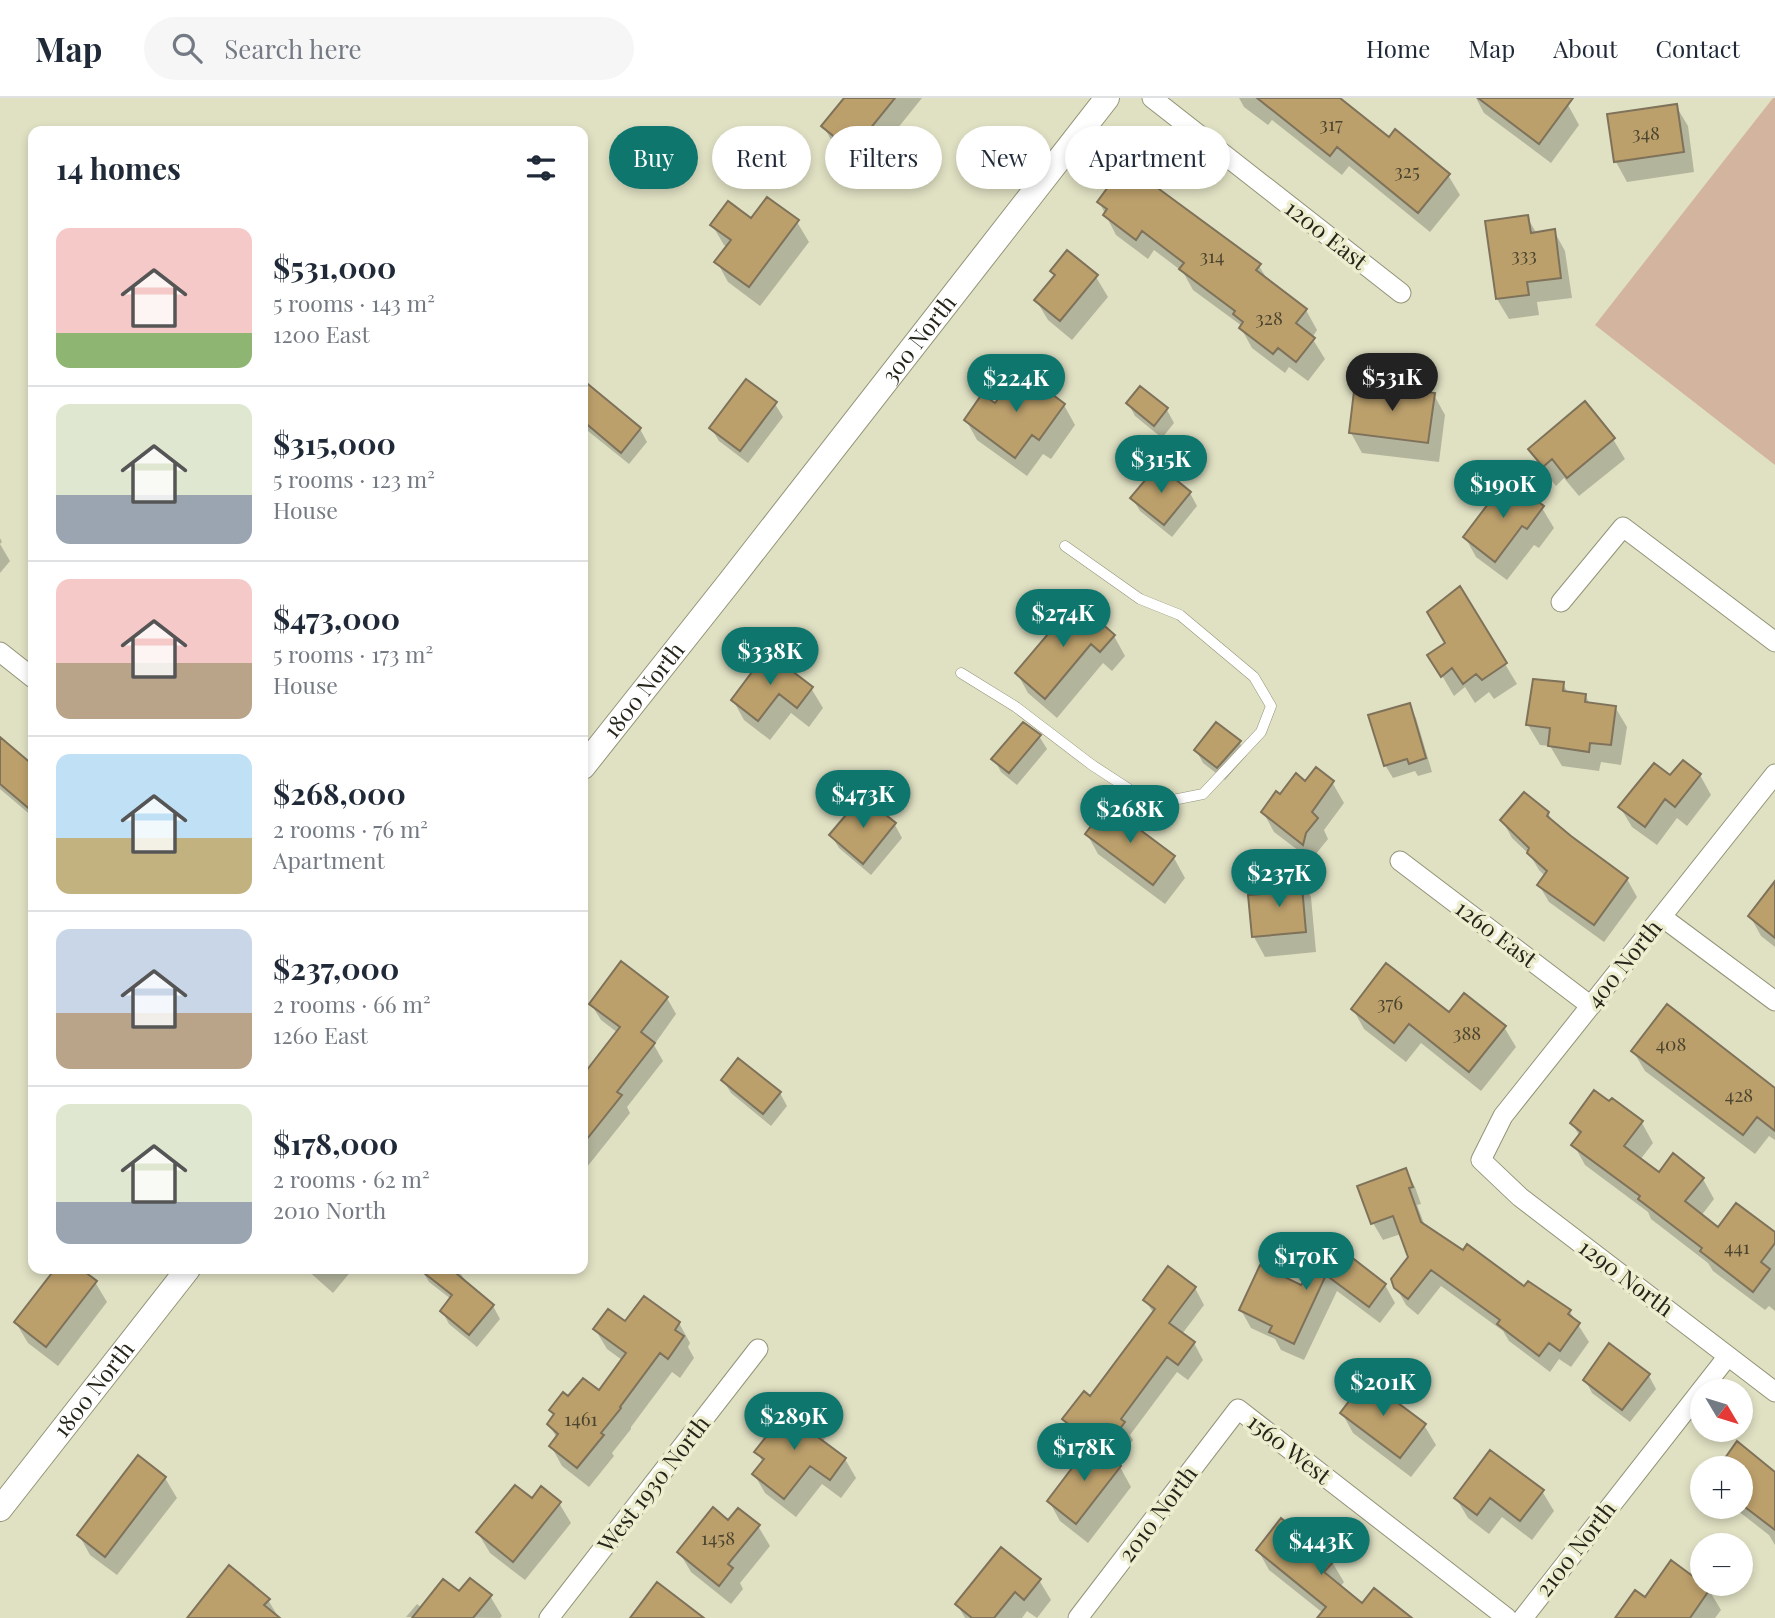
<!DOCTYPE html>
<meta charset="utf-8">
<style>
body{margin:0;font-family:"Playfair Display",serif;background:#f6f6f7;color:#1f2937;height:100vh;display:flex;flex-direction:column;font-size:26px;white-space:nowrap}
*{box-sizing:border-box;margin:0}
p{font-size:23px;color:#747a83}
.icon{flex:none;width:38px;height:38px;fill:none;stroke:currentColor;stroke-width:2;stroke-linecap:round;stroke-linejoin:round}
.map{position:relative;flex:1;overflow:hidden}
.drawer{position:absolute;left:28px;top:28px;width:560px;height:1148px;display:flex;flex-direction:column;background:#fff;border-radius:14px;box-shadow:0 4px 10px #0003}
.drawer>*{flex:none}
.banner{position:absolute;left:609px;top:28px;width:665px;height:63px;display:flex;gap:14px}
.needle{width:46px;rotate:128deg}
.controls{position:absolute;left:1690px;top:1281px;display:grid;gap:14px}
.controls a{display:grid;place-items:center;width:63px;height:63px;border-radius:50%;background:#fff;box-shadow:0 4px 10px #0003;font-size:35px}
.price{position:absolute;translate:-50% -60px;padding:0 16px;border-radius:24px;background:#0f766e;color:#fff;font-size:23px;line-height:46px;filter:drop-shadow(0 2px 4px #0008)}
.price::after{content:'';position:absolute;left:50%;top:42px;width:21px;height:16px;margin-left:-10px;background:inherit;clip-path:polygon(0 0,100% 0,50% 100%)}
.price.on{background:#222;color:#fff}
ul{padding:0;list-style:none}
li{display:flex;align-items:center;gap:21px;height:175px;padding:0 28px}
li+li{border-top:2px solid #e0e1e3}
li span{display:grid;place-items:center;flex:none;width:196px;height:140px;border-radius:14px;color:#555}
li>.icon{margin-inline-start:auto}
span .icon{width:84px;height:84px;fill:#fffc;stroke-width:1}
li b{font-size:30px}
h2{display:flex;justify-content:space-between;align-items:center;height:84px;padding:0 28px;font-size:30px}
.tag{padding:0 24px;border-radius:32px;background:#fff;box-shadow:0 4px 10px #0003;font-size:24px;line-height:63px}
.tag.on{background:#0f766e;color:#fff}
header{display:flex;align-items:center;gap:42px;box-sizing:border-box;height:98px;padding:0 35px;background:#fff;border-bottom:2px solid #e0e1e3}
header strong{font-size:33px}
nav{display:flex;gap:38px;margin-inline-start:auto;font-size:24px}
.search{width:490px;height:63px;background:#f6f6f7;display:flex;align-items:center;gap:18px;box-sizing:border-box;padding:0 24px;border-radius:38px;color:#747a83;font-size:26px}
.map>svg:first-child{display:block}
.green{fill:#d3b49f}
.shadow{fill:#0003}
.building{fill:#bca06c;stroke:#7f725a;stroke-width:2}
.lines{fill:none;stroke-linecap:round;stroke-linejoin:round}
.service-casing{stroke:#939378;stroke-width:11}
.minor-casing{stroke:#939378;stroke-width:21}
.tertiary-casing{stroke:#939378;stroke-width:26}
.service{stroke:#fff;stroke-width:10}
.minor{stroke:#fff;stroke-width:19}
.tertiary{stroke:#fff;stroke-width:24}
.labels{text-anchor:middle;stroke-width:7;stroke-linejoin:round;paint-order:stroke}
.number-label{font-size:19px;fill:#4b442e}
.street-label{font-size:23px;fill:#25251a;stroke:#edeed0}
</style>
<header>
<strong>Map</strong>
<div class="search"><svg class="icon" aria-label="search" viewBox="0 0 24 24"><circle cx="10" cy="10" r="6"/><path d="M15 15l6 6"/></svg>Search here</div>
<nav><a>Home</a><a>Map</a><a>About</a><a>Contact</a></nav>
</header>
<div class="map">
<svg width="1775" height="1520" viewBox="0 0 1775 1520">
<rect width="100%" height="100%" fill="#e0e1c3"/>
<path class="green" d="M1773,0h2v367l-180,-140z"/>
<path class="shadow" d="M846,0h76l-58,72 -29,-23 -11,-20z
M1239,0h98l52,41 59,36 12,20 -30,37 -81,-66 -7,9 -70,-55 -4,5 -24,-18z
M1476,0h81l11,7 11,20 -28,38 -67,-50z
M1676,8l12,20 6,46 -67,10 -11,-20 -7,-46z
M1099,104l160,64 10,16 37,28 11,20 -5,8 13,21 -17,22 -19,-14 -4,6 -33,-25 -11,-20 1,-2 -49,-36 -10,-18 -29,-22 -6,9 -32,-24z
M1527,119l10,17 17,-3 11,20 7,47 -35,4 2,13 -30,4 -12,-20z
M752,123l45,1 12,20 -49,64 -32,-24 -11,-20 10,-15 -3,-2 -12,-20z
M1052,174l44,5 12,20 -36,43 -24,-20 -12,-20 19,-23z
M589,289l51,42 7,13 -18,22 -46,-37v-33z
M1141,290l26,22 7,13 -12,15 -27,-22 -7,-13z
M1434,297l11,20 -6,47 -77,-9 -11,-20z
M775,306l8,13 -35,46 -29,-22 -8,-13z
M1064,307l11,20 -24,34 -8,-5 -16,22 -50,-36 -11,-20 30,-14z
M1613,341l12,20 -46,37 -15,-18 -8,8 -14,-17 -12,-20z
M1190,395l7,13 -25,31 -32,-26 -8,-13z
M1542,410l12,20 -15,20 -5,-3 -27,35 -31,-23 -11,-20z
M0,440l2,4 -2,2 10,17 -10,12z
M1460,491l57,95 -23,15 -5,-7 -14,11 -10,-16 -11,9 -24,-41 17,-11z
M1076,506l38,32 11,20 -13,15 -9,-8 -46,55 -29,-25 -11,-20z
M1563,586l5,9 17,2 5,9 25,3 12,20 -6,38 -20,-3 -2,9 -37,-5 -12,-20 -10,-1 -12,-20z
M811,590l12,20 -14,19 -18,-14 -21,27 -26,-20 -11,-20z
M1409,607l7,13 16,54 -14,4 -3,-5 -22,7 -8,-13z
M1039,638l8,13 -30,36 -16,-13 -7,-13z
M1239,644l8,13 -22,25 -22,-17 -7,-13z
M4,645l29,24v50l-33,-28v-42z
M1700,677l11,20 -24,31 -10,-8 -20,27 -25,-18 -12,-20 51,-29z
M1332,684l12,21 -20,27 4,9 -17,21 -37,-28 -11,-20 17,-16 25,-13z
M863,700l32,27 7,13 -31,37 -32,-27 -8,-13z
M1107,709l67,51 11,20 -20,26 -67,-50 -11,-20z
M1548,715l6,11 73,55 10,18 -33,45 -55,-40 -10,-17 6,-9 -6,-6 -9,-15 -18,-17 -10,-18z
M1300,779l11,20 5,55 -51,5 -11,-20 23,-43z
M1775,786v63l-14,-11 -11,-20z
M667,900l9,16 -22,31 9,16 -36,46 3,6 -47,59v-98l4,-5 2,2 29,-38 -17,-13 -10,-16z
M1353,911l96,6 55,12 12,20 -35,44 -60,-48 -15,19 -42,-33z
M1633,953l142,40v49l-6,-4 -14,18 -110,-83z
M723,982l57,13 7,13 -16,20 -40,-33z
M1572,1025h70l11,20 -13,17 19,14 44,5 11,20 -13,17 17,13 57,5v77l-6,-5 -4,4 -52,-39 -5,-8 -57,-44 -3,-7 -63,-47 -11,-20 6,-8z
M1405,1072l10,17 6,17 -4,1 8,21 100,62 45,24 19,30 -18,25 -12,-8 -9,13 -41,-31 -6,-10 -62,-45 -23,29 -12,-10 -10,-18 14,-30 -9,-23 -18,6 -10,-17z
M1332,1147l53,40 10,18 -15,20 -43,-32 -33,69 -23,-10 -6,-11 -24,-11 -10,-18 60,-23z
M58,1171h20l17,13 12,20 -49,64 -30,-23 -12,-20z
M306,1171h47l-20,24z
M421,1171h37l6,10 -1,2 30,25 7,13 -23,28 -28,-23 -7,-13 9,-12 -22,-17z
M1195,1190l9,17 -22,29 12,9 9,17 -15,20 -11,-8 -47,63 3,5 -18,24 5,3 11,20 -43,56 -28,-22 -11,-20 41,-53 -17,-12 -9,-17 27,-21 63,-84 -9,-14z
M625,1225h54l11,20 -2,4 6,11 -14,20 -8,-6 -41,55v2l-19,24 2,3 -25,31 -27,-21 -11,-20 6,-8 -8,-13 6,-8 -4,-7 18,-12 30,-6 23,-32 -15,-11 -12,-20z
M1609,1247l40,31 7,13 -26,33 -38,-29 -7,-13z
M1342,1315l82,12 12,20 -25,32 -58,-44z
M815,1320l11,19 -4,5 23,17 11,19 -15,20 -19,-14 -26,33 -31,-24 -11,-19 9,-11 -6,-11z
M1737,1346l38,31v70l-6,-10 -36,-28h8v-39h-21z
M138,1360l27,20 12,20 -60,77 -27,-20 -11,-20z
M1542,1393l12,20 -22,29 -30,-23 -13,17 -21,-16 -12,-20z
M532,1402l27,3 12,20 -46,57 -35,-27 -12,-20z
M729,1424l29,4 12,20 -30,37 3,6 -12,15 -40,-32 -12,-20z
M1258,1452l74,12 12,20 -4,5 23,18 46,13h-87l1,-5 -54,-43z
M1039,1482l12,20 -14,18 -10,-7 -5,7h-57l-8,-14z
M1709,1492l12,20 -6,8h-98l28,-18z
M459,1496l31,2 12,20 -2,2 -94,-1 11,-13 5,4z
M268,1502l11,18h-83z"/>
<path class="building" d="M844,0h51l-43,53 -31,-25z
M1257,0h83l49,39 6,-8 55,45 -32,39 -81,-66 -7,9z
M1478,0h95l-34,46z
M1677,6l7,48 -70,10 -7,-48z
M1125,66l136,100 -5,6 51,39 -11,14 19,15 -19,24 -18,-14 -5,6 -34,-26 4,-6 -10,-8 2,-3 -56,-42 5,-6 -42,-32 -6,9 -33,-25 4,-6 -10,-7z
M767,99l32,23 -50,67 -35,-25 17,-22 -21,-15 18,-24 23,17z
M1528,117l3,18 24,-4 6,49 -34,4 2,13 -33,4 -11,-78z
M1067,152l31,25 -38,46 -26,-21 21,-25 -5,-4z
M1020,272l45,34 -26,36 -7,-5 -17,23 -51,-38 18,-26 13,9z
M746,281l31,23 -37,49 -31,-23z
M583,282l58,48 -20,25 -38,-32z
M1355,285l80,10 -7,50 -79,-10z
M1140,288l28,22 -14,18 -28,-23z
M1585,303l30,37 -48,40 -15,-19 -9,8 -15,-18z
M1158,367l33,27 -27,33 -34,-27z
M1507,381l37,27 -17,23 -5,-3 -27,36 -32,-25z
M1460,488l47,77 -25,17 -6,-6 -13,10 -11,-16 -11,9 -14,-22 18,-12 -18,-31z
M1076,503l39,34 -15,17 -9,-8 -46,55 -30,-26z
M767,554l46,35 -16,21 -18,-14 -21,27 -27,-21z
M1533,581l31,3 -1,9 23,3 -1,8 31,4 -5,39 -21,-2 -1,9 -41,-6 2,-18 -24,-3z
M1410,605l16,55 -17,6 -2,-5 -23,7 -16,-51z
M1023,624l18,13 -32,38 -18,-14z
M1216,624l25,19 -24,27 -23,-18z
M0,639l33,28v47l-33,-28z
M1683,662l18,14 -26,33 -10,-8 -20,28 -27,-20 36,-44 16,12z
M1316,669l18,14 -22,31 6,6 -12,15 -3,12 -42,-33 15,-21 4,3 16,-21 9,8z
M1524,694l25,20 -2,4 24,20 57,42 -34,47 -57,-40 10,-14 -20,-18 2,-5 -29,-28z
M862,698l34,27 -33,41 -34,-29z
M1107,707l68,51 -22,29 -68,-51z
M1301,777l5,57 -54,5 -4,-42 28,-2 -2,-15z
M1775,783v57l-27,-22z
M621,863l47,36 -27,35 14,11 -38,49 5,3 -39,49v-69l37,-48 -31,-23z
M1386,865l63,49 15,-19 42,33 -37,46 -60,-48 -15,19 -43,-34z
M1667,906l108,84v43l-18,-14 -14,18 -112,-84z
M738,960l43,34 -18,22 -42,-34z
M1594,992l15,11 3,-3 31,23 -19,25 35,26 14,-19 31,25 -19,23 33,26 18,-24 39,29v11l-14,19 9,7 -17,23 -53,-41 2,-3 -64,-49 2,-3 -69,-51 10,-13 -11,-9z
M1406,1070l7,19 -4,1 12,34 42,28 4,-6 57,42 4,-5 43,29 -3,4 12,9 -20,28 -11,-8 -10,13 -42,-32 3,-4 -69,-50 -23,29 -14,-11 -3,-9 17,-22 -15,-41 -22,8 -14,-38z
M1332,1144l54,42 -17,23 -43,-32 -32,69 -25,-12 3,-6 -33,-16 21,-45 41,20z
M1168,1168l28,21 -27,36 26,19 -17,23 -11,-8 -46,62 4,3 -22,29 -41,-32 22,-28 6,5 65,-87 -12,-9z
M55,1171h26l16,12 -51,66 -32,-25z
M419,1171h32l43,36 -25,30 -29,-24 12,-16z
M644,1198l36,26 -5,8 9,6 -16,23 -8,-6 -40,54 1,1 -20,25 3,2 -27,33 -28,-22 9,-12 -11,-10 7,-10 -5,-4 14,-18 5,4 15,-18 16,12 27,-37 -33,-24 15,-20 17,12z
M1609,1245l41,31 -28,36 -39,-30z
M1366,1281l60,45 -26,34 -60,-45z
M795,1302l22,17 -10,12 39,29 -16,22 -20,-14 -26,33 -32,-25 12,-15 -10,-7z
M1737,1343l38,31v58l-34,-26v-36h-23z
M1091,1345l30,23 -45,58 -29,-23z
M1490,1352l54,40 -24,31 -30,-23 -13,17 -23,-17z
M138,1357l28,22 -61,80 -28,-22z
M515,1387l17,13 9,-12 20,16 -48,60 -37,-30z
M713,1409l15,13 10,-12 22,17 -32,39 5,4 -14,18 -42,-34z
M1281,1420l53,43 -10,11 38,31 12,-15 38,30h-95l9,-11 -70,-57z
M1001,1449l40,32 -17,21 -9,-8 -21,26h-22l-17,-14z
M1671,1462l39,29 -20,29h-75l20,-28 10,7z
M229,1467l41,34 -6,6 16,13h-93z
M470,1480l22,17 -19,23h-61l31,-39 16,12z
M657,1484l47,36h-74z"/>
<g class="lines">
<defs>
<path id="service" d="M961,575l55,34 76,58 46,30 35,5 30,-6 58,-62 10,-26 -17,-29 -74,-62 -40,-16 -75,-53"/>
<path id="minor" d="M1152,0l249,195
M1561,504l62,-75 152,115
M0,554l33,26
M1775,676l-272,342 -22,44 39,37 255,195
M1400,763l191,145
M1662,819l113,84
M549,1520l209,-269
M1078,1520l160,-209 269,209
M1523,1520l205,-262"/>
<g id="tertiary">
<path id="s1" d="M583,669l145,-183 379,-486"/>
<path id="s2" d="M0,1411l188,-240"/>
</g>
</defs>
<use href="#service" class="service-casing"/>
<use href="#minor" class="minor-casing"/>
<use href="#tertiary" class="tertiary-casing"/>
<use href="#service" class="service"/>
<use href="#minor" class="minor"/>
<use href="#tertiary" class="tertiary"/>
</g>
<g class="labels">
<g class="number-label">
<text x="1331" y="33">317</text>
<text x="1646" y="42">348</text>
<text x="1407" y="80">325</text>
<text x="1524" y="164">333</text>
<text x="1212" y="165">314</text>
<text x="1269" y="227">328</text>
<text x="1390" y="912">376</text>
<text x="1467" y="942">388</text>
<text x="1671" y="953">408</text>
<text x="1739" y="1004">428</text>
<text x="1737" y="1156">441</text>
<text x="581" y="1328">1461</text>
<text x="718" y="1447">1458</text>
</g>
<g class="street-label">
<text transform="translate(1326 137) rotate(38)" y="8">1200 East</text>
<text dy="8" stroke="none"><textPath href="#s1" startOffset="544">300 North</textPath></text>
<text dy="8" stroke="none"><textPath href="#s1" startOffset="98">1800 North</textPath></text>
<text transform="translate(1496 836) rotate(37)" y="8">1260 East</text>
<text transform="translate(1624 866) rotate(-51)" y="8">400 North</text>
<text transform="translate(1626 1180) rotate(37)" y="8">1290 North</text>
<text dy="8" stroke="none"><textPath href="#s2" startOffset="152">1800 North</textPath></text>
<text transform="translate(1289 1351) rotate(38)" y="8">1560 West</text>
<text transform="translate(654 1386) rotate(-52)" y="8">West 1930 North</text>
<text transform="translate(1158 1416) rotate(-53)" y="8">2010 North</text>
<text transform="translate(1576 1451) rotate(-52)" y="8">2100 North</text>
</g>
</g>
</svg>
<div class="controls">
<a><svg class="needle" viewBox="-14 -14 28 28"><path d="M0-13l5 13h-10z" fill="#e53935"/><path d="M0 13l5-13h-10z" fill="#747a83"/></svg></a>
<a>+</a>
<a>−</a>
</div>
<b class="price on" style="left:1392px;top:315px">$531K</b>
<b class="price" style="left:1016px;top:316px">$224K</b>
<b class="price" style="left:1161px;top:397px">$315K</b>
<b class="price" style="left:1503px;top:422px">$190K</b>
<b class="price" style="left:1063px;top:551px">$274K</b>
<b class="price" style="left:770px;top:589px">$338K</b>
<b class="price" style="left:863px;top:732px">$473K</b>
<b class="price" style="left:1130px;top:747px">$268K</b>
<b class="price" style="left:1279px;top:811px">$237K</b>
<b class="price" style="left:1306px;top:1194px">$170K</b>
<b class="price" style="left:1383px;top:1320px">$201K</b>
<b class="price" style="left:794px;top:1354px">$289K</b>
<b class="price" style="left:1084px;top:1385px">$178K</b>
<b class="price" style="left:1321px;top:1479px">$443K</b>
<div class="banner">
<a class="tag on">Buy</a>
<a class="tag">Rent</a>
<a class="tag">Filters</a>
<a class="tag">New</a>
<a class="tag">Apartment</a>
</div>
<section class="drawer">
<h2>14 homes<svg class="icon" aria-label="filters" viewBox="0 0 24 24"><path d="M4 7h16M4 17h16"/><circle cx="9" cy="7" r="2"/><circle cx="15" cy="17" r="2"/></svg></h2>
<ul>
<li><span style="background:linear-gradient(#f6c9c9 75%,#8fb573 0)"><svg class="icon" aria-label="home" viewBox="0 0 24 24"><path d="M3 11l9-7 9 7M6 9v11h12V9"/></svg></span><div><b>$531,000</b><p>5 rooms · 143 m²</p><p>1200 East</p></div></li>
<li><span style="background:linear-gradient(#dfe7d0 65%,#9aa5b1 0)"><svg class="icon" aria-label="home" viewBox="0 0 24 24"><path d="M3 11l9-7 9 7M6 9v11h12V9"/></svg></span><div><b>$315,000</b><p>5 rooms · 123 m²</p><p>House</p></div></li>
<li><span style="background:linear-gradient(#f6c9c9 60%,#b9a48a 0)"><svg class="icon" aria-label="home" viewBox="0 0 24 24"><path d="M3 11l9-7 9 7M6 9v11h12V9"/></svg></span><div><b>$473,000</b><p>5 rooms · 173 m²</p><p>House</p></div></li>
<li><span style="background:linear-gradient(#bfe0f5 60%,#c2b280 0)"><svg class="icon" aria-label="home" viewBox="0 0 24 24"><path d="M3 11l9-7 9 7M6 9v11h12V9"/></svg></span><div><b>$268,000</b><p>2 rooms · 76 m²</p><p>Apartment</p></div></li>
<li><span style="background:linear-gradient(#c9d6e8 60%,#b9a48a 0)"><svg class="icon" aria-label="home" viewBox="0 0 24 24"><path d="M3 11l9-7 9 7M6 9v11h12V9"/></svg></span><div><b>$237,000</b><p>2 rooms · 66 m²</p><p>1260 East</p></div></li>
<li><span style="background:linear-gradient(#dfe7d0 70%,#9aa5b1 0)"><svg class="icon" aria-label="home" viewBox="0 0 24 24"><path d="M3 11l9-7 9 7M6 9v11h12V9"/></svg></span><div><b>$178,000</b><p>2 rooms · 62 m²</p><p>2010 North</p></div></li>
</ul>
</section>
</div>
